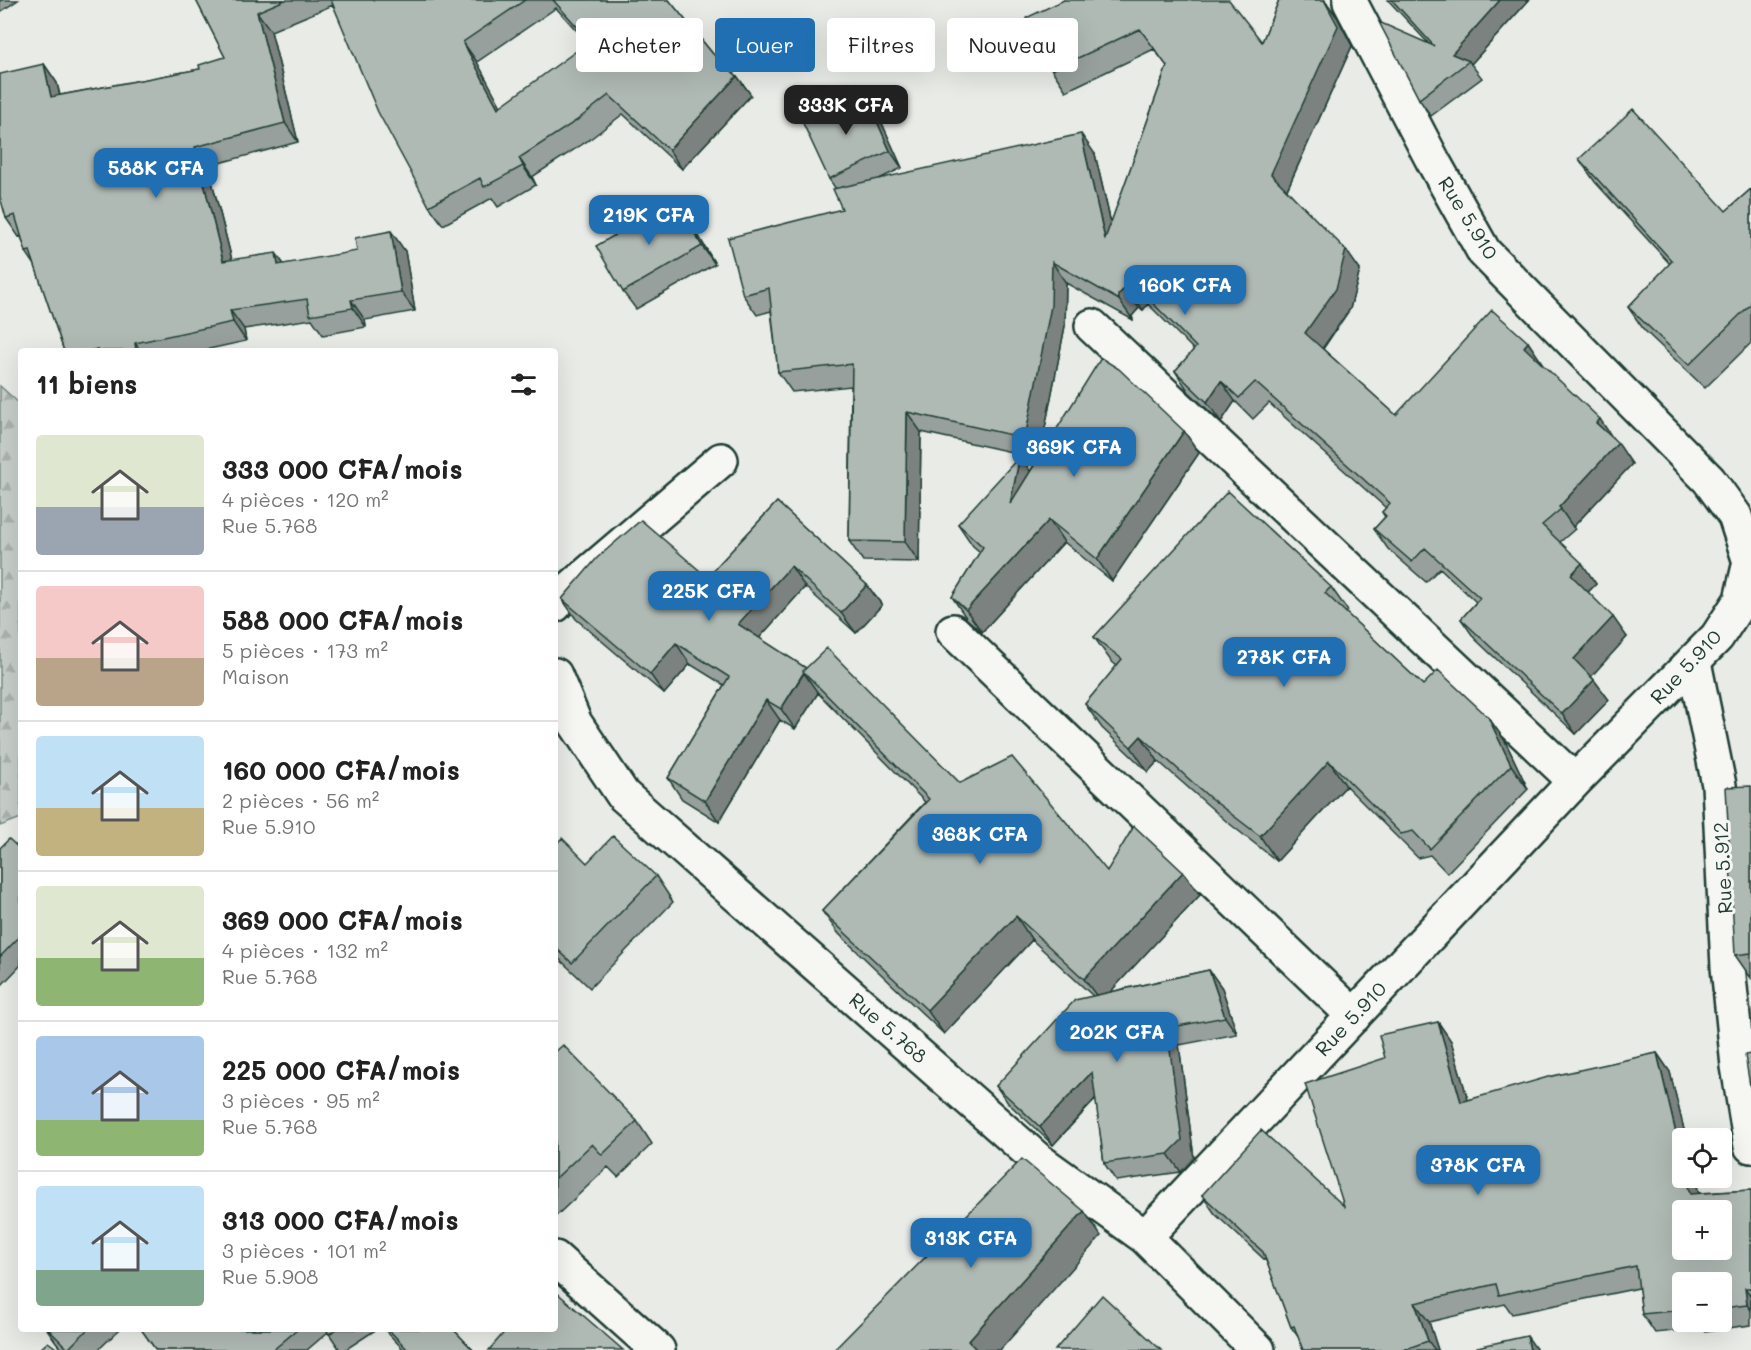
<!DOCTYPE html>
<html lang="fr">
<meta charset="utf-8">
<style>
body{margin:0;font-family:Mali,sans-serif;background:#f6f6f6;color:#222;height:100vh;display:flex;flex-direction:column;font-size:22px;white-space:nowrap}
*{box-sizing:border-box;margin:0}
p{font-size:20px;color:#767676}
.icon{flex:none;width:33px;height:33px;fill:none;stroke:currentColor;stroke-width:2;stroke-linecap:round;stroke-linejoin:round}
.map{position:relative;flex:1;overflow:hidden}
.sheet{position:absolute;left:18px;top:348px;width:540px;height:984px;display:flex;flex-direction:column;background:#fff;border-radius:6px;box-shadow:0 6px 24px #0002}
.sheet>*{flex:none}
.banner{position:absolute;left:576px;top:18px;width:570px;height:54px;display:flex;gap:12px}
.buttons{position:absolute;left:1672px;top:1128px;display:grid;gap:12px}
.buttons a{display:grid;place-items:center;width:60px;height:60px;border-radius:6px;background:#fff;box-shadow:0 6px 24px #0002;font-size:30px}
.price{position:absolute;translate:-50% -51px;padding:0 14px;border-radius:12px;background:#1f6fb2;color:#fff;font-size:20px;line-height:39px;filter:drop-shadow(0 2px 3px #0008)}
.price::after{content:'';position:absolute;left:50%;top:36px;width:18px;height:14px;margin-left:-9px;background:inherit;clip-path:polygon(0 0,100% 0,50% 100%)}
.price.on{background:#222;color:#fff}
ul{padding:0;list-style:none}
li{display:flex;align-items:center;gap:18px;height:150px;padding:0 18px}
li+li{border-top:2px solid #e0e0e0}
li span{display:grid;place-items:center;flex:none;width:168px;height:120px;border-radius:6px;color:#555}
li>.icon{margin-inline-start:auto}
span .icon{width:72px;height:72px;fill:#fffc;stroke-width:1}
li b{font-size:26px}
h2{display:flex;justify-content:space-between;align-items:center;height:72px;padding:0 18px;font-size:26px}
.tag{padding:0 21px;border-radius:6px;background:#fff;box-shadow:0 6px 24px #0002;font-size:21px;line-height:54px}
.tag.on{background:#1f6fb2;color:#fff}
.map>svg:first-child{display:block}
.forest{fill:url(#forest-firs);stroke:#73867e;stroke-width:1.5}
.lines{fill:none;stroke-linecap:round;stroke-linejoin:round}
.minor-casing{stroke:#1f3d34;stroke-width:38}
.minor{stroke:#f6f6f2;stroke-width:33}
.wall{fill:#97a09c;stroke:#1f3d34;stroke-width:1.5;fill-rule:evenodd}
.shaded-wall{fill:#7b827f;stroke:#1f3d34;stroke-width:1.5}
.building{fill:#b0bab5;stroke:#1f3d34;stroke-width:1.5;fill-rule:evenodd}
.labels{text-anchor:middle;stroke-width:6;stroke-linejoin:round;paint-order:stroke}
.street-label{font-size:20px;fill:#1f3d34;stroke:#f6f6f2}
</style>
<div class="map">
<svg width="1751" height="1350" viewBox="0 0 1751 1350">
<defs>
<pattern id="forest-firs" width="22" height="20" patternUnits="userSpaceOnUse" patternTransform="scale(1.5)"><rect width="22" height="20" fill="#c7cec9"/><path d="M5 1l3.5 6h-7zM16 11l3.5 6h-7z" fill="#aab2ad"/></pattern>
</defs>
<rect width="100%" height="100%" fill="#e9ebe7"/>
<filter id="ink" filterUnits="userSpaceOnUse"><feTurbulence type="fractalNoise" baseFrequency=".0167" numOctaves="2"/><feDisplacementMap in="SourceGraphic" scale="12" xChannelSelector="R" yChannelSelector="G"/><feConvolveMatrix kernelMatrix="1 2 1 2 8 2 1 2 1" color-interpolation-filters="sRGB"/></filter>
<g filter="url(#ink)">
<path class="forest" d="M0,386l21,19v413l-21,8z"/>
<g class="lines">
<defs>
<path id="minor" d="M1092,326l483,455
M555,605l10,-12 156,-133
M953,631l401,385
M1694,662l25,123 9,182 10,99 13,80
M555,675l20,48 48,72 415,365 107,77 113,113
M1145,1237l430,-456 142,-144 24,-37 9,-38 -15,-46 -26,-36 -225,-228 -51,-91 -83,-159
M555,1258l103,92"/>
</defs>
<use href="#minor" class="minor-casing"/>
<use href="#minor" class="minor"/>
</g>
<path class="wall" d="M0,0h18l-18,12z
M196,0h473l44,54 24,22 14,19 -69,74 -59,-55 -34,26 -57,37 4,8 -38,22 -6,-9 -49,27 -14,-19 -96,-201 -62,26 27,111 -90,24 24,94 52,4 121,-13 10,60 -50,9 1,7 -43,8 -11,-16 -68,10 2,12 -46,10h-136l-29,-86 -9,-13 -5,-16 -2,1 -13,-19 38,-154 13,19 3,12 140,-26 25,-12zM556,8l32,35 -87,64 -24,-45z
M1064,0l198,42 17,-42h46l12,17 15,29 -65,144 73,80 -10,39 -27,40 73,66 132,-73 14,21 -1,1 73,76 18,24 -59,63 2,2 -15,13 36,42 -8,8 39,45 -36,39 18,24 -33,34 -101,-95 -14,-20 15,-17 -36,-34 -14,14 -38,-33 -14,-20 11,-12 -3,-5 4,-4 -117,-105 -16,16 -18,-18 -14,21 -32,-30 -14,-21 19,-21 -46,-46 -5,6 -4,-2 -7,8 1,4 -67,-37 -1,43 -26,132 145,-27 15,22 -87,128 -48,-39 -82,90 -15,-13 -15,-22 28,-45 -7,-6 -15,-22 72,-52 9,-14 -118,-26 -2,130 -56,-1 -14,-20 2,-155 -59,6 -14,-20 -7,-61 -14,4 -14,-20 99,-86 -6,-20 -7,-10 47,-69 26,58 -23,11 216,-25 16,69 56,-157 -13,-17 -88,42 -14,-21z
M1388,0h141l-58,64 11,14 -51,38 -12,-17 9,-56z
M1579,159l147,52 25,-22v154l-46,45 -61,-58 -16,-23 42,-43 -75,-82z
M675,200l13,18 27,46 -79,45 -13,-17z
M777,502l90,83 15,20 -26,28 -51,-46 -46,51 201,145 147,88 76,1 17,23 -90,97 99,-22 13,18 15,46 -58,11 15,113 -13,14 -65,9 -12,-18 -8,-64 -43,46 -45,-42 -12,-17 97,-90 -61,-56 -88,94 -105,-100 -17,-23 103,-109 -107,-109 -23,36 -15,-9 -61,102 -37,-23 -14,-21 56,-93 -34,-21 -26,30 -88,-75 -14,-20 145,-22z
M1331,587l17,24 -2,2 77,72 65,32 17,24 23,48 -81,84 -17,-18 -12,3 -72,-72 -69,75 -51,-40 -68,-60 -10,11 -46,-44 -17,-24 32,-38 -6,-5 -17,-24z
M1751,786v192l-16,-23z
M555,845l32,18 69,13 17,26 -83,86 -35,-33z
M0,848l21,2v115l-21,22z
M1438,1022l13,19 17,59 189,-47 13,19 16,66h-3l16,55 52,-3v135l-46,6 -2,-3 -48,5 -13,-19 -3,-26 -127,26 -7,-10 -76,18 9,28h-135l-4,-12 -8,-11 -24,-65 -52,-48 -13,-19 142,11 41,-148zM1683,1282h39v40h-39z
M555,1052l82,69 15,23 -34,33 -10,-10 -53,50z
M47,1329h73l-22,21h-35l-7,-8z
M141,1329h236l-32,21h-5l-12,-18 -21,18h-151z
M384,1329h69l20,21h-69z"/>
<path class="shaded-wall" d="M1324,0l13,17 15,29 -67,148 -14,-20z
M1500,0h29l-58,64 -2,-3 -17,-7z
M257,12l14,19 27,111 -13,-19z
M463,42l14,20 35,65 -14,-19z
M44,64l13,19 7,33 -13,-19z
M737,76l14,19 -69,74 -13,-19z
M864,92l12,18 26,58 -12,-17z
M1081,134l14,20 24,105 -14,-20z
M195,147l13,19 29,114 -14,-19z
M519,158l13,19 4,8 -13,-19z
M675,200l13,18 27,46 -13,-18z
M391,231l14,20 10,60 -14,-19z
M1346,250l14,20 -10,39 -31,44 -14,-20z
M276,253l14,20 -12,-8z
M1052,262l14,21 -1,43 -26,133 -14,-21z
M1134,284l14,20 -5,6 -14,-20z
M1125,288l14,20 -7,8 1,4 -14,-20 -1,-5z
M351,300l14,20 1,7 -13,-19z
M230,310l14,19 2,12 -13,-19z
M1528,342l14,21 -4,5 -14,-21z
M135,343l6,8h-5z
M1221,381l14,20 -14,21 -14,-20z
M907,412l14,20 -2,130 -14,-20z
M1600,419l14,21 -18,-17z
M1184,431l15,22 -87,128 -15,-22z
M1618,443l14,21 -59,63 -14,-20z
M1020,456l15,22 -25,26z
M1049,520l15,22 -82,90 -16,-22z
M1582,563l14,21 -11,11 -14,-20z
M791,566l14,21 -52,58 -15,-21z
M867,585l15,20 -26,28 -15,-20z
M1613,617l14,20 -39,43 -14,-21z
M676,643l14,21 -26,30 -14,-20z
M804,673l14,20 -23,36 -14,-20z
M1594,680l15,20 -33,34 -14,-20z
M766,700l14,20 -61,102 -14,-21z
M1488,717l17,24 23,48 -17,-24z
M1141,736l17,25 -10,11 -17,-25z
M1329,761l17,25 -69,75 -17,-25z
M1183,872l17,23 -99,107 -17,-23z
M1016,916l16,24 -88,94 -17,-24z
M1209,970l13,18 15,46 -12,-17z
M1438,1022l13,19 23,80 -13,-19z
M1167,1028l12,17 15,113 -13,14 -13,-18z
M1657,1053l13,19 16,66h-3v25z
M1092,1072l12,17 -51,56 -13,-18z
M1686,1178h9l8,32 -13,-16z
M1084,1211l17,25 -101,114h-26l-6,-9z
M1745,1288l6,8v14l-4,-5z
M1415,1303l14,19 9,28h-3l-7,-9z
M1527,1336l10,14h-7z"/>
<path class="building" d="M196,0h89l-28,12 28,111 -90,24 28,114 53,-8 2,12 79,-14 -2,-13 36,-7 10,61 -50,8 2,8 -43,7 -3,-16 -77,11 3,12 -98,21 1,8h-38l-1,-2 -7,2h-26l-34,-100 -4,1 -11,-37 -9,3 -6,-21v-123l44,-10 7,33 149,-28 -1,-4 26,-8z
M331,0h194l-62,42 35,66 92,-67 -37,-41h116l44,54 24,22 -68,74 -60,-55 -33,26 -57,37 4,8 -39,21 -4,-9 -51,28 -51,-94z
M1064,0h165l33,42 17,-42h45l14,26 -67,148 75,76 -10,39 -31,44 91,82 96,-105 36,32 -4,5 76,72 -4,4 22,20 -59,64 2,2 -19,16 40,38 -11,12 42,42 -39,42 20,21 -32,34 -101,-95 19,-21 -55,-50 -13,14 -38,-33 12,-13 -4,-4 8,-9 -135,-121 -16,16 -18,-17 -14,21 -32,-31 21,-24 -62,-63 -5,6 -4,-2 -7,7 1,5 -67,-38 -1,44 -26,132 -118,-26 -2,130 -56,-1 3,-177 -74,8 -9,-84 -26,7 -15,-57 114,-29 -9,-20 248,-55 24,105 62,-173 -27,-37 -88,41 -26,-52z
M1392,0h108l-48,54 17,7 -50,38 -40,-77 55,24z
M864,92l26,59 -61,28 -27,-58z
M1633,109l93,102 25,-22v115l-62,61 -61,-58 44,-46 -93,-102z
M675,200l27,46 -79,46 -27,-46z
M1101,358l18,11 65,62 -87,128 -48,-39 -83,90 -14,-13 31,-50 -25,-23 62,-68 -10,48z
M1228,491l103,96 -6,6 98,92 15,-15 50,47 23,48 -81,84 -17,-18 -12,3 -72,-73 -69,75 -51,-39 -68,-61 -10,11 -46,-43 37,-45 -28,-22z
M777,502l90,83 -26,28 -50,-47 -53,58 68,44 -3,3 1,1 -23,37 -15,-9 -61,101 -37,-23 61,-101 -53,-34 -26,31 -88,-75 35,-41 44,-38 66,57z
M827,648l133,135 52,-26 95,114 27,-45 49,46 -99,107 -68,-63 -89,94 -105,-99 107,-112 -126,-128z
M1751,786v167l-16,2 -9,-168z
M613,836l43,40 -84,87 -17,-16v-102l7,-7 25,25z
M9,839l12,11v85l-21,22v-109z
M1209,970l16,47 -58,11 15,112 -14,14 -64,9 -12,-91 -52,55 -44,-41 79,-86z
M1438,1022l23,80 87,-25 109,-24 26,110v15h3l4,16 61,-4v98h-6l2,17 -25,3v-26h-39v28l-41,4 -6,-48 -137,29 -3,-11 -81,19 13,38 -25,9h-100l-9,-24 -3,1 -28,-75 -61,-57 59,-65 83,76 -39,-122 80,-26 -6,-23zM1683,1210h39v40h-39z
M563,1045l74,76 -35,34 -10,-11 -37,35v-127z
M1751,1054v38l-6,-37z
M1022,1159l62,52 -116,130 9,9h-143z
M555,1291l68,59h-134l18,-21h48z
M1102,1295l59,55h-106z
M48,1329h40l-20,20z
M141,1329h157l-25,21h-117z
M326,1329h11l-8,5z
M388,1329h65l20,21h-65z
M1527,1336l3,14h-52l-1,-3z
M48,1342l11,8h-20z"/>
</g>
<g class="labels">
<g class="street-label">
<text transform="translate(1468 218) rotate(58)" y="7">Rue 5.910</text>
<text transform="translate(1686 667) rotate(-47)" y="7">Rue 5.910</text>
<text transform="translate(1723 868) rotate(-93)" y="7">Rue 5.912</text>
<text transform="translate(1351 1019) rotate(-47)" y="7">Rue 5.910</text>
<text transform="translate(888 1028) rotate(41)" y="7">Rue 5.768</text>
</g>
</g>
</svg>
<div class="buttons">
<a><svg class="icon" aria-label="locate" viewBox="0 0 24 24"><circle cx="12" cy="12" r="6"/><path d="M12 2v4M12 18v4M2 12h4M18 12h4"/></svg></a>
<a>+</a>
<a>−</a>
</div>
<b class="price on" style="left:846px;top:136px">333K CFA</b>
<b class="price" style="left:156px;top:199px">588K CFA</b>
<b class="price" style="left:649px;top:246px">219K CFA</b>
<b class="price" style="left:1185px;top:316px">160K CFA</b>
<b class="price" style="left:1074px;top:478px">369K CFA</b>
<b class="price" style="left:709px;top:622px">225K CFA</b>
<b class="price" style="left:1284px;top:688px">278K CFA</b>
<b class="price" style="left:980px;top:865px">368K CFA</b>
<b class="price" style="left:1117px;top:1063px">202K CFA</b>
<b class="price" style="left:1478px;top:1196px">378K CFA</b>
<b class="price" style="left:971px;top:1269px">313K CFA</b>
<div class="banner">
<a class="tag">Acheter</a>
<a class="tag on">Louer</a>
<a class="tag">Filtres</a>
<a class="tag">Nouveau</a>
</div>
<section class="sheet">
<h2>11 biens<svg class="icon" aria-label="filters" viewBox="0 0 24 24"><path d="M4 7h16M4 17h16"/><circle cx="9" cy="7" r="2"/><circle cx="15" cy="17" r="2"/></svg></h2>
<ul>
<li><span style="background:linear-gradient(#dfe7d0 60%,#9aa5b1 0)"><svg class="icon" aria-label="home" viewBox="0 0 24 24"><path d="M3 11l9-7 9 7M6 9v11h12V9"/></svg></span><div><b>333 000 CFA/mois</b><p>4 pièces · 120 m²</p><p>Rue 5.768</p></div></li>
<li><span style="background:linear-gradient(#f6c9c9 60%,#b9a48a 0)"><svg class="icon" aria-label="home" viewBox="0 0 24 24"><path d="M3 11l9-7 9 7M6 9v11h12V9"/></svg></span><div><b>588 000 CFA/mois</b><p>5 pièces · 173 m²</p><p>Maison</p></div></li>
<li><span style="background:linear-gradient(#bfe0f5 60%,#c2b280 0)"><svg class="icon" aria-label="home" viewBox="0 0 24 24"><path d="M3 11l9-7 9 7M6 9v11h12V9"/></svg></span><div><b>160 000 CFA/mois</b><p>2 pièces · 56 m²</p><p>Rue 5.910</p></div></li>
<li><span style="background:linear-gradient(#dfe7d0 60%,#8fb573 0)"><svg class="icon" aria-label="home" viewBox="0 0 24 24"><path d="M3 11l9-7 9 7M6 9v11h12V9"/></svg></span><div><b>369 000 CFA/mois</b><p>4 pièces · 132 m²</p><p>Rue 5.768</p></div></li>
<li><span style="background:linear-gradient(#a9c7e8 70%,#8fb573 0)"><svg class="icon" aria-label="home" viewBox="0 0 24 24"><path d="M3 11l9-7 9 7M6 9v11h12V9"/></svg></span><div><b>225 000 CFA/mois</b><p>3 pièces · 95 m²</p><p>Rue 5.768</p></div></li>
<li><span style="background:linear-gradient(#bfe0f5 70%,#7fa58c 0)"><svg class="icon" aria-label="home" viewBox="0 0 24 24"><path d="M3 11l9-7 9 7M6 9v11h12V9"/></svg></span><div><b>313 000 CFA/mois</b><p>3 pièces · 101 m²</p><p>Rue 5.908</p></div></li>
</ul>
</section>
</div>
